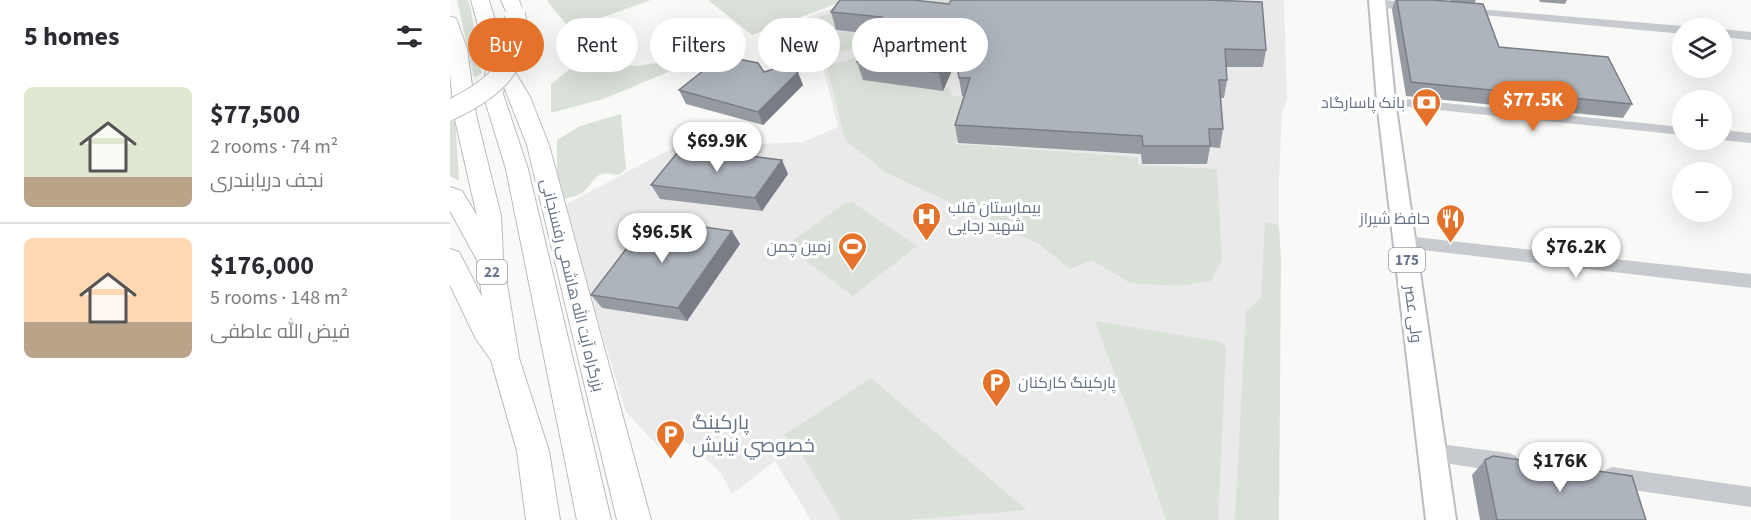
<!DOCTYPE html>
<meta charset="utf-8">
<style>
body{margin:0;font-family:"Source Sans 3",Cairo,sans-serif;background:#f7f7f7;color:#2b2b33;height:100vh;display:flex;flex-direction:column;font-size:22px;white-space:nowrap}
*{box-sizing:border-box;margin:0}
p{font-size:20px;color:#7c7c81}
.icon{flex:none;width:33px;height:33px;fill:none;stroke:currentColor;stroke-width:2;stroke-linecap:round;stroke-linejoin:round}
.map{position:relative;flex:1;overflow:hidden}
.panel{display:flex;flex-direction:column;background:#fff;width:450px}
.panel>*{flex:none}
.top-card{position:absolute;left:18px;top:18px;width:570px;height:54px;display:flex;gap:12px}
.fabs{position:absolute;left:1222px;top:18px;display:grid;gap:12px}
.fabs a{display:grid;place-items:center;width:60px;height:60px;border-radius:50%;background:#fff;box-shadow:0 6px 24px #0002;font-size:30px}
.price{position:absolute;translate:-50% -51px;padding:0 14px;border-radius:21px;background:#fff;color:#222;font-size:20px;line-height:39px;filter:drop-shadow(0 2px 3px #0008)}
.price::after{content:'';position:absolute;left:50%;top:36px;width:18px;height:14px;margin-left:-9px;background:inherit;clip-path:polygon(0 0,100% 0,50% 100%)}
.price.selected{background:#e4722b;color:#fff}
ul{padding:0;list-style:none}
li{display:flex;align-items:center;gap:18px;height:150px;padding:0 24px}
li+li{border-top:2px solid #e1e1e2}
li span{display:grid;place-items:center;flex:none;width:168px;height:120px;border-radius:9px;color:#555}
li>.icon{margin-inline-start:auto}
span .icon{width:72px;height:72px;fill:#fffc;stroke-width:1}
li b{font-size:26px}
h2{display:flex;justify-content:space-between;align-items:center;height:72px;padding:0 24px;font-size:26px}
.pill{padding:0 21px;border-radius:27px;background:#fff;box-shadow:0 6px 24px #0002;font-size:21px;line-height:54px}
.pill.selected{background:#e4722b;color:#fff}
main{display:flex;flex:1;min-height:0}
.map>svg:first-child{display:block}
.built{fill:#eaeaea}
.green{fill:#dae1d8}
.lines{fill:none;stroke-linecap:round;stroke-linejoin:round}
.major-casing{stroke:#babdc2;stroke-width:4}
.highway-casing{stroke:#babcc0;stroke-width:2}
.minor{fill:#c7cace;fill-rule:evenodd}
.major{fill:#fff;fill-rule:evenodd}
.highway{fill:#fff;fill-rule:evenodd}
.highway-bridge-casing{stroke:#babcc0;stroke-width:22;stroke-linecap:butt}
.highway-bridge{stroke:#fff;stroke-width:20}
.wall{fill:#969ba2}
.shaded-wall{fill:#7a7e84}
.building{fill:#aeb4bc;stroke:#7a7e84;stroke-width:1.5}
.labels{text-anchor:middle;stroke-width:6;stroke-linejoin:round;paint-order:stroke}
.shield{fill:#fff;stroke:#959eac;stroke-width:1.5}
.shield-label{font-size:15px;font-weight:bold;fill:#687588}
.poi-label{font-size:16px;fill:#687588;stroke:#fff;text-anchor:end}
.street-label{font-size:16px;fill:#687588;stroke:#fff}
.near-poi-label{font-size:20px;fill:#687588;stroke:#fff;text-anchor:start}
</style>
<main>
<section class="panel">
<h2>5 homes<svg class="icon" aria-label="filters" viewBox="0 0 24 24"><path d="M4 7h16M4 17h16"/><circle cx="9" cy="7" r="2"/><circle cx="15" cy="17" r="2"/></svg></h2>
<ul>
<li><span style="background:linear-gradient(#dfe7d0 75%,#b9a48a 0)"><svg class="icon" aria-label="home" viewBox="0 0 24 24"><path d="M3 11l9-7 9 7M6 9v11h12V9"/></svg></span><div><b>$77,500</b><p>2 rooms · 74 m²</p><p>نجف دریابندری</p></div></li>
<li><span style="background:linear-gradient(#ffd9b3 70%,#b9a48a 0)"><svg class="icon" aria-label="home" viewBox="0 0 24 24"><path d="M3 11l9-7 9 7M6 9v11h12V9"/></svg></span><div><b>$176,000</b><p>5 rooms · 148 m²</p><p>فیض الله عاطفی</p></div></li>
</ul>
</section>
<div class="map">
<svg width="1301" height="520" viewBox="0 0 1301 520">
<rect width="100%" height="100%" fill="#f9f9f7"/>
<path class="built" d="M403,0h431l3,100 -5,12 -3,69v339h-468l-36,-59 -43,33 -11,-21 -37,-33 -26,6 -32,-34 -63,-206 110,-58 130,-6 35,-15 -17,-69 -36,-32z"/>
<path class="green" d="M7,0h11l2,5 12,68 -8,5z
M99,0h102l-81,29 -23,-28z
M258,0h139l-95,35z
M417,0h91l-7,18 -102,-8 -14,21 77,8 -49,7 -41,11 -12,-14 -4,-10 6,-13z
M286,35l8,5 -138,58 -55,15v-29l18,-14 22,-6 46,2 49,-8z
M412,56l-1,20 87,11 5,9 103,6 -92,14 -8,28 182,13v8l79,4 5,91 -11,21 -33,5 -48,-3 -38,-23 -22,9 -31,-25 -154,-72 -40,-32 -18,-74z
M171,114l5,55 -7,6c-25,-5 -20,2 -36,17 -4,4 -13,5 -19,7l-7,-23v-36l23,-14z
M5,116l4,65 -9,-5v-58z
M402,202l65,44 -64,50 -64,-48v-5l55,-39z
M815,222l14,3 2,35 -2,260h-44l11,-209 15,-13z
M645,321l126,21 5,5 -8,173h-52l-24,-72z
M421,378l156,132 -121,10h-65l-43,-72 -14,-13z"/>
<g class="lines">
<defs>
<path id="major" d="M919,0h16l10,101 61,419h-30l-49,-419z"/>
<path id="highway" d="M21,0h18l17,57 24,40 19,48 102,375h-34l-90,-375 -23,-58 -1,7 25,75 83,351h-34l-71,-351 -23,-75 4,-35z
M51,0h18l5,14 -3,4h-12z
M0,17l6,1 11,31 9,66 25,101 2,43 16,99 30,93 11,69h-34l-9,-69 -26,-91 -15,-21 -26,-54v-36l9,3 23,45 -5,-37 -27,-49v-24l12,4 15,25 -23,-101 -4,-42z"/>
</defs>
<use href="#major" class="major-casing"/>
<use href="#highway" class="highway-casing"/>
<path class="minor" d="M933,0l33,3 6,3c-9,7 -41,3 -50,-3l2,-2z
M1016,8l217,18 5,2h-5v6l-221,-21v-4z
M1272,29l29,3v8l-29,-3z
M936,97l297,30v8l-302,-31 -2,-3z
M1272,130l29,3v10l-29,-3z
M955,236l346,38v14l-346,-40 -6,-2 -2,-4 2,-4z
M982,443l77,10 7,3 3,7 -3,7 -7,3 -77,-12 -7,-2 -3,-7 3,-7z
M1162,467l139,20v20l-139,-20 -7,-3 -3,-7 3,-7z"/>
<use href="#major" class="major"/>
<use href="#highway" class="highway"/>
<defs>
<path id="highway-bridge" d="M0,110c42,-20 75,-45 65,-96"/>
</defs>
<use href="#highway-bridge" class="highway-bridge-casing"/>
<use href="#highway-bridge" class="highway-bridge"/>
</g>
<path class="wall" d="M945,0h38l20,2 -4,-2h27l-2,4 25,43 133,57 -9,14 -217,-22 -14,-86z
M1089,0h28l-2,4 -25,-2z
M381,12l435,38 -3,17h-37l1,13 -3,18h-3l2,31 -3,19 -10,-1 -3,17h-65l-1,-10 -183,-11 -3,-18 9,-29h-2l-6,-35 -13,30 -80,-11 -6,-18 6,-11 -4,-14 5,-4 -28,-3z
M314,72l39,13 -40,40 -77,-21 -7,-14z
M338,174l-26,37 -102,-12 -9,-14z
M282,231l8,13 -53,77 -85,-13 -11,-13z
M1035,460l161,60h-166l-8,-45z"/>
<path class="shaded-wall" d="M503,44l3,17 -13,30 -4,-18z
M348,72l5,13 -40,40 -5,-13z
M332,160l6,14 -26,37 -7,-13z
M282,231l8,13 -53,77 -9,-13z"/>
<path class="building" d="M390,0h73l36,4 2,-4h256l55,2 4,48 -41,-1 2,31h-8l4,49h-14l1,17h-67l-1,-10 -187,-11 15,-47h-11l-6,-34 -14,29 -82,-11 10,-18 -8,-7 23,-20 -51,-5z
M947,0h36l50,4 16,43 109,10 24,47 -221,-22z
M283,58l25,5 6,9 16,-5 18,5 -40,40 -79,-22 34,-27h10z
M231,148l101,12 -27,38 -104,-13z
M199,219l83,12 -54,77 -87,-13z
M1043,456l139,20 14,44h-149l-12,-60z"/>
<defs>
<symbol id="bank-pin" viewBox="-11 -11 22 30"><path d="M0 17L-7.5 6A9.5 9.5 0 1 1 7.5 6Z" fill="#e4722b" stroke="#fff"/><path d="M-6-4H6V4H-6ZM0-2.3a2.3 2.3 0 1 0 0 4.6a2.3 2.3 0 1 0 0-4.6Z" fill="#fff"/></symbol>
<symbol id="hospital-pin" viewBox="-11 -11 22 30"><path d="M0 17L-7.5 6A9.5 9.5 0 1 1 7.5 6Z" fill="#e4722b" stroke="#fff"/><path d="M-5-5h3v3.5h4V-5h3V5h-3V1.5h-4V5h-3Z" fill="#fff"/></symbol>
<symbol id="restaurant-pin" viewBox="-11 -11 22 30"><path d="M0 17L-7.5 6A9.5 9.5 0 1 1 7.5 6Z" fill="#e4722b" stroke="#fff"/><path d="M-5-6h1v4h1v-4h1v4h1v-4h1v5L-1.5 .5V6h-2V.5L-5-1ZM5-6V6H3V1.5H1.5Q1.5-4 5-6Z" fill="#fff"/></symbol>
<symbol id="stadium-pin" viewBox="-11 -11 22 30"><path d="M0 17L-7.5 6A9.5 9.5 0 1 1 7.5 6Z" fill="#e4722b" stroke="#fff"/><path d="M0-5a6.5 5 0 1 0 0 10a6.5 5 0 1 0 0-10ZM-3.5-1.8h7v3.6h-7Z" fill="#fff"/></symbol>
<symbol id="parking-pin" viewBox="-11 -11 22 30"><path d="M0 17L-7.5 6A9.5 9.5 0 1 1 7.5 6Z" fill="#e4722b" stroke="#fff"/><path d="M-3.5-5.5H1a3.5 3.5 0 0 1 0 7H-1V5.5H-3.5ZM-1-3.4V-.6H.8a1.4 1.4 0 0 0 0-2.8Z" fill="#fff"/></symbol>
</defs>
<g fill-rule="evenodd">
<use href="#bank-pin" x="960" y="86" width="33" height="45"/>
<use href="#hospital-pin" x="460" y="200" width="33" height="45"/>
<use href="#restaurant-pin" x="984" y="202" width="33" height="45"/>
<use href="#stadium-pin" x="386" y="230" width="33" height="45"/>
<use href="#parking-pin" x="530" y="366" width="33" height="45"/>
<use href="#parking-pin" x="204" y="418" width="33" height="45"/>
</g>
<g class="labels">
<g class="shield">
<rect x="939" y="248" width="36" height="24" rx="4.5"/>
<rect x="27" y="260" width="30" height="24" rx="4.5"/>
</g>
<g class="shield-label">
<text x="957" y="265">175</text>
<text x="42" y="277">22</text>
</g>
<g class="poi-label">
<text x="955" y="108">بانک پاسارگاد</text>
<text x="498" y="213" text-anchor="start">بیمارستان قلب<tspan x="498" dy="18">شهید رجایی</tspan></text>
<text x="980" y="224">حافظ شیراز</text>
<text x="381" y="252">زمین چمن</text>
<text x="568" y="388" text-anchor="start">پارکینگ کارکنان</text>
</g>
<g class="street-label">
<text transform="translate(123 285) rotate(76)" y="6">بزرگراه آیت الله هاشمی رفسنجانی</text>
<text transform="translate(964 314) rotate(83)" y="6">ولی عصر</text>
</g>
<g class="near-poi-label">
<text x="242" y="429">پاركينگ<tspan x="242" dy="23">خصوصي نيايش</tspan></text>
</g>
</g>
</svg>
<div class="fabs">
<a><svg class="icon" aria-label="layers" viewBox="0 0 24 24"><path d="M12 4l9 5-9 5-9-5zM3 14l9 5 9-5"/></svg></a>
<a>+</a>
<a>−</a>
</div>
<b class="price selected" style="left:1083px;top:132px">$77.5K</b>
<b class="price" style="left:267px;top:173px">$69.9K</b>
<b class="price" style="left:212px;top:264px">$96.5K</b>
<b class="price" style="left:1126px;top:279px">$76.2K</b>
<b class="price" style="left:1110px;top:493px">$176K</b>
<div class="top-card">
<a class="pill selected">Buy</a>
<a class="pill">Rent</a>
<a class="pill">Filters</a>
<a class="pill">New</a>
<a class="pill">Apartment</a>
</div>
</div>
</main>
